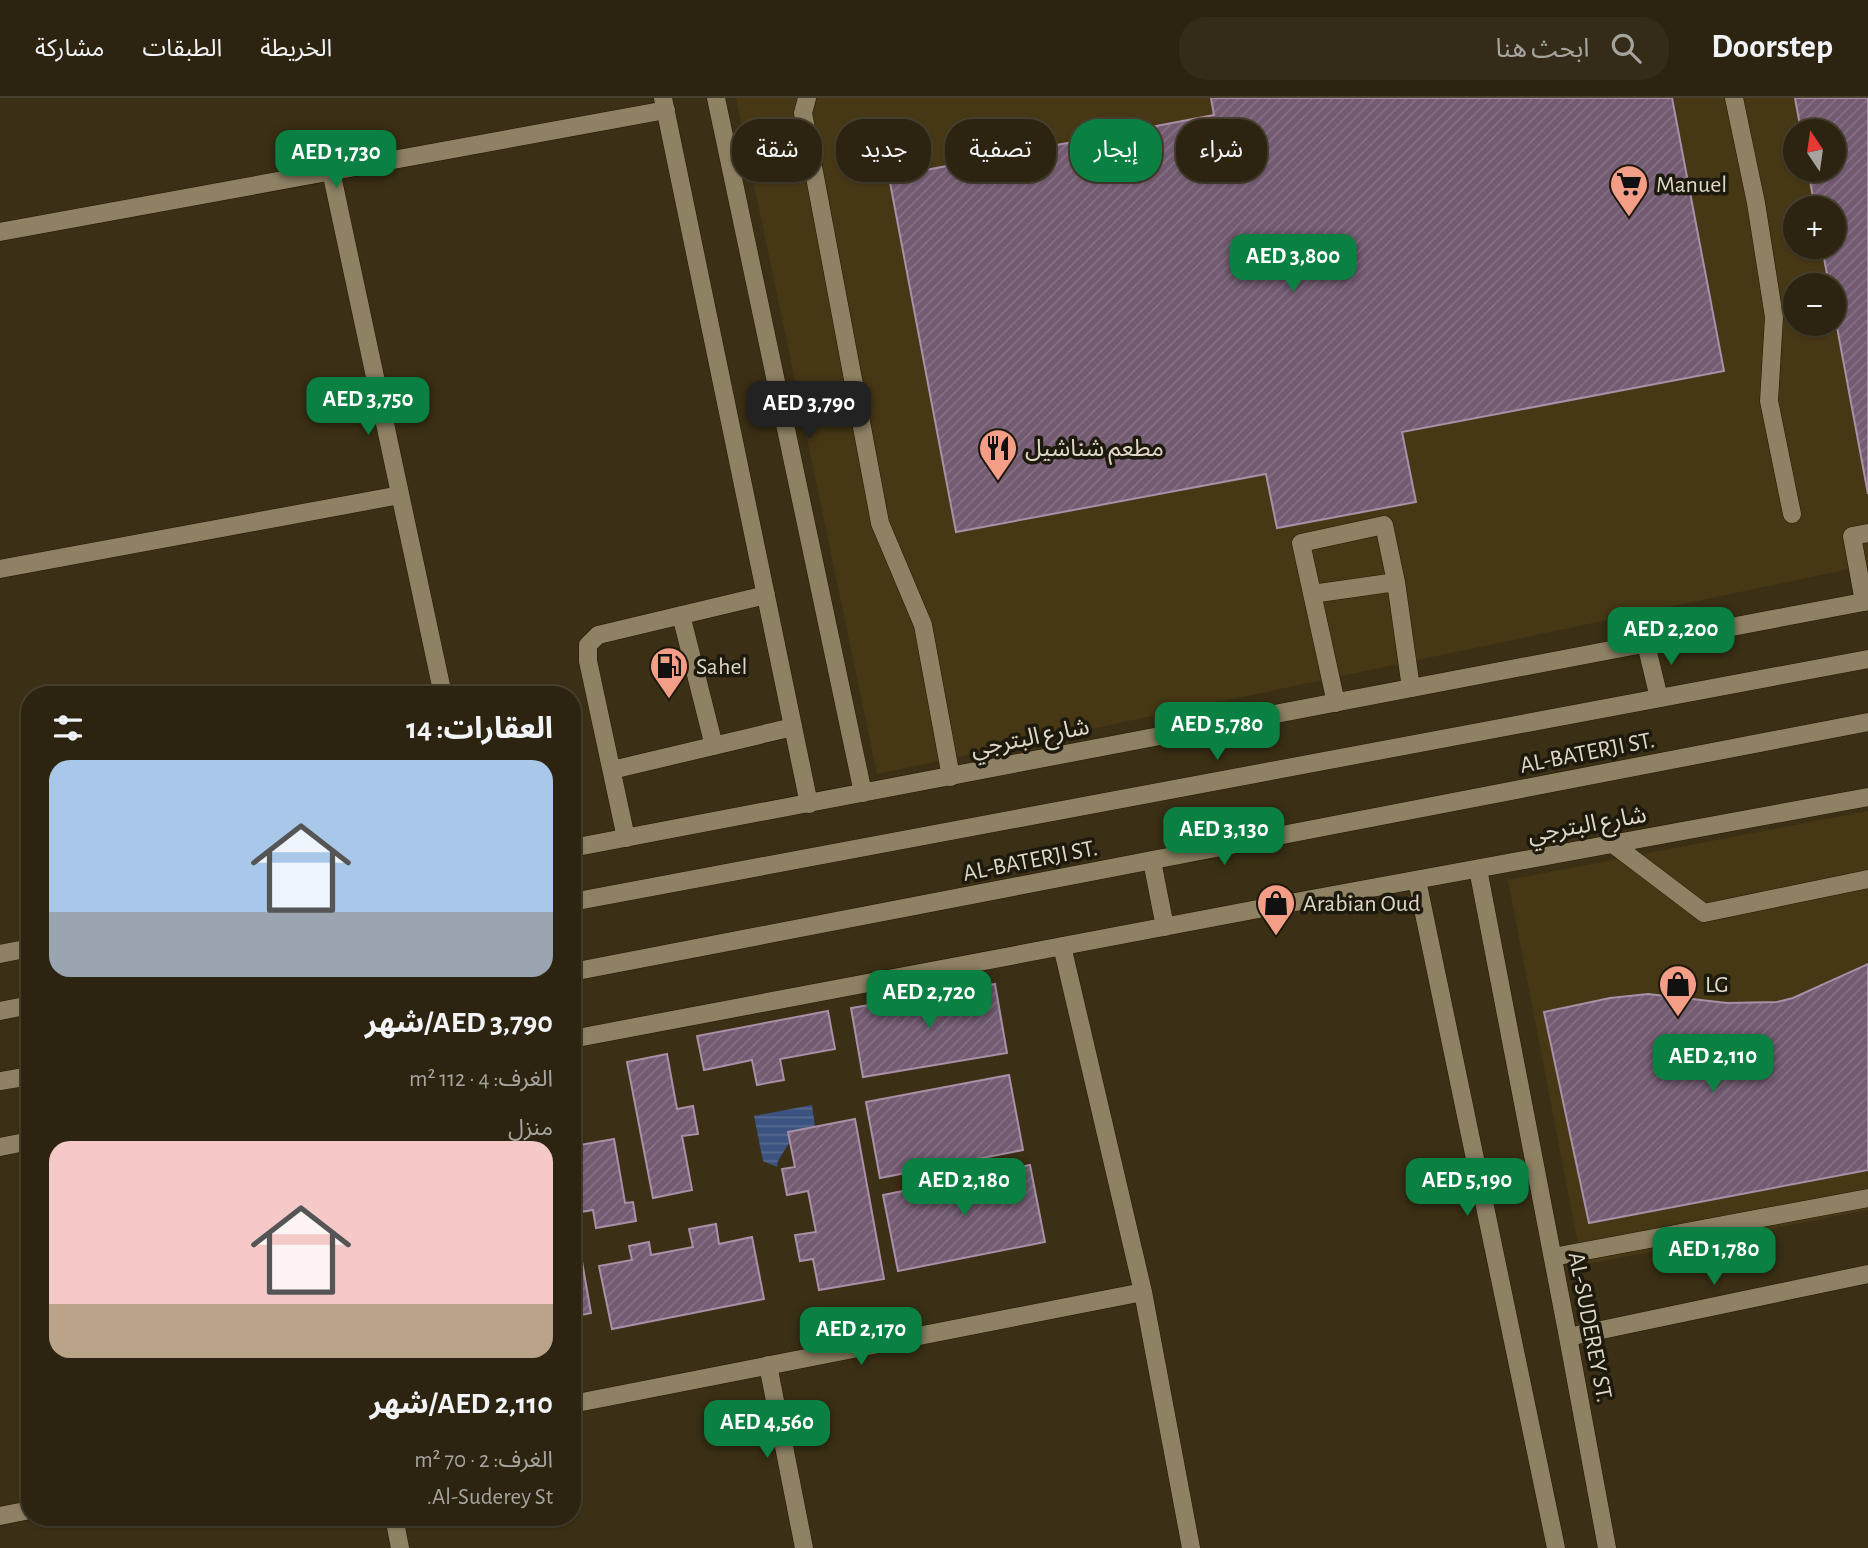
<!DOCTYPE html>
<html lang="ar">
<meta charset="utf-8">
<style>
body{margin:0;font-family:"Alegreya Sans","Noto Sans Arabic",sans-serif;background:#342c19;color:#f1f3f6;direction:rtl;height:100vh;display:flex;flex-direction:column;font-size:26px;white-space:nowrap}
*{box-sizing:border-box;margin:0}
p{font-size:23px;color:#a6a49f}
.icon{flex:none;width:38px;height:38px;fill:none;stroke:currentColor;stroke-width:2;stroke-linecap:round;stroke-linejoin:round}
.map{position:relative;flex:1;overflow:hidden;direction:ltr}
.sheet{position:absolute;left:21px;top:588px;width:560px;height:840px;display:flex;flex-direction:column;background:#2c2410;border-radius:28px;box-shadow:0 2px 5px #0004,0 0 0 2px #484130;direction:rtl}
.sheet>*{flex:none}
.top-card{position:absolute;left:602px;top:21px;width:665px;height:63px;direction:rtl;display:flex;gap:14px}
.needle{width:46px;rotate:347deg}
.tools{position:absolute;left:1783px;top:21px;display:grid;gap:14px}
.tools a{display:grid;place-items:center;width:63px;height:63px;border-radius:50%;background:#2c2410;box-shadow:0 2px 5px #0004,0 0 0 2px #484130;font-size:35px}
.price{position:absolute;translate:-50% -60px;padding:0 16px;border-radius:14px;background:#0b8043;color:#fff;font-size:23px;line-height:46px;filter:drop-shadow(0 2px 4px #0008)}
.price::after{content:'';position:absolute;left:50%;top:42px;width:21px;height:16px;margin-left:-10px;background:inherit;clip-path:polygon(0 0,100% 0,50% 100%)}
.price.on{background:#222;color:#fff}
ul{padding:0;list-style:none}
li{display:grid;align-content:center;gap:14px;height:371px;padding:0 28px}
li span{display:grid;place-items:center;height:217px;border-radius:21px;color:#555}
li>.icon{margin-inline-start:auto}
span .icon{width:126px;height:126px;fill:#fffc;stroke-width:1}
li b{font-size:30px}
h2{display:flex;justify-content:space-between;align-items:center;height:84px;padding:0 28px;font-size:30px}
.chip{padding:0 24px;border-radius:28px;background:#2c2410;box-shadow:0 2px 5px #0004,0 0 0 2px #484130;font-size:24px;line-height:63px}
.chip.on{background:#0b8043;color:#fff}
header{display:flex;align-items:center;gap:42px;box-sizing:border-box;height:98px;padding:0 35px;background:#2c2410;border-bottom:2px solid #484130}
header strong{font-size:33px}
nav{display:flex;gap:38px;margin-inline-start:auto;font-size:24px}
.search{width:490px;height:63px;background:#342c19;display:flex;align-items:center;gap:18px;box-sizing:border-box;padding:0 24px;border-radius:28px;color:#a6a49f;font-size:26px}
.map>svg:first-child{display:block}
.built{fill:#473815;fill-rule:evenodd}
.water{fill:url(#water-rules)}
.building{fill:url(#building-hatch);stroke:#a98fa7;stroke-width:2}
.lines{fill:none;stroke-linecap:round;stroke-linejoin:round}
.lane-casing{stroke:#221800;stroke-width:19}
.street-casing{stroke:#221800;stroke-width:19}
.secondary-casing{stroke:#221800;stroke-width:19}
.lane{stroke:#8f8264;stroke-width:18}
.street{stroke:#8f8264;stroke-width:18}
.secondary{stroke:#8f8264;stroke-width:18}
.labels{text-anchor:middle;stroke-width:7;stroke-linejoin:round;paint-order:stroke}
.poi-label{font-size:24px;fill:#ded7c8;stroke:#1e190d;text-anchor:start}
.street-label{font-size:24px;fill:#ded7c8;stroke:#1e190d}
</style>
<header>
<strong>Doorstep</strong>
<div class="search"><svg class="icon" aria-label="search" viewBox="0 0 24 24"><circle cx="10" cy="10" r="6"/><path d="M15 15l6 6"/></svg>ابحث هنا</div>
<nav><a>الخريطة</a><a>الطبقات</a><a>مشاركة</a></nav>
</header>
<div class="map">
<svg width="1868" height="1450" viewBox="0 0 1868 1450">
<defs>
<pattern id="water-rules" width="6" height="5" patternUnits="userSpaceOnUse" patternTransform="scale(1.75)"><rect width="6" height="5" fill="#3c5280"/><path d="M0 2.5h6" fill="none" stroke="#586a90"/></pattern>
<pattern id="building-hatch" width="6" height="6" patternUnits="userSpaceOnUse" patternTransform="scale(1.75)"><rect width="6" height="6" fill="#735b71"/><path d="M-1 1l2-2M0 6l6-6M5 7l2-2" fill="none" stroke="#867284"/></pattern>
</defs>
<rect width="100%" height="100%" fill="#3b3015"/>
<path class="built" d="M736,0h1132v467l-991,209zM1796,33h38v39h-38zM1796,110h38v39h-38zM1796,187h38v39h-38z
M1868,713v399l-286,55 -74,-385z"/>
<path class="water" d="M812,1007l4,29 -25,6 -13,21 -1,6 -14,-6 -9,-45z"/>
<path class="building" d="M1211,0h461l52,273 -322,61 14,70 -139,26 -11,-54 -310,58 -67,-355 325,-62z
M1795,0h73v396l-34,-183v-26h-5l-7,-38h12v-39h-19l-7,-38h26v-39h-33z
M1868,866v206l-279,53 -45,-211 66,-14 38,-4 79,9 50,-1 16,-4z
M995,886l12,69 -144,24 -12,-69z
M828,913l7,38 -55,10 4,21 -27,5 -5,-25 -48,10 -7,-34z
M667,956l10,55 16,-3 5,28 -16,2 10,54 -39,8 -26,-136z
M1009,977l14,75 -143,28 -14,-76z
M855,1021l29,160 -65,11 -6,-31 -13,2 -5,-26 21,-3 -8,-41 -21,4 -5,-26 13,-2 -7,-35z
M614,1041l11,64 8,-1 3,19 -40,7 -3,-18 -18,3 -3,-18v-40l2,-9z
M1030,1067l15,77 -147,29 -15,-76z
M716,1126l3,20 33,-7 12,62 -152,30 -13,-63 33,-6 -3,-14 20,-4 2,13 42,-8 -4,-18z
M580,1152l11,63 -19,4v-65z"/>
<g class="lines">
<defs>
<path id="lane" d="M807,0l-4,15 77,410 43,102 28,152
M1734,0l22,105 18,114 -5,84 23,113
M1312,496l84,-12
M1864,504l-12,-66 16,-3
M681,517l33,131
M1336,605l-35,-160 83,-18 12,57 15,106
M612,672l181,-43
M626,740l-38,-177v-16l10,-10 168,-40
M1613,746l91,69 164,-34
M1553,1159l315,-59"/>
<path id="street" d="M663,0l146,706
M716,0l147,695
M331,73l112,524
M0,134l666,-122
M0,471l400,-74
M1646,546l13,54
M572,750l1296,-247
M1152,763l13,66
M1478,771l90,468 39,211
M1417,782l139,668
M1062,848l81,346 48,256
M0,856l30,-6
M572,941l734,-139 562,-103
M0,1049l30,-6
M1568,1239l300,-63
M768,1267l36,183
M572,1306l571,-112
M0,1418l30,-6
M394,1419l6,31"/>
<path id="secondary" d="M572,804l1296,-243
M572,874l1296,-250
M0,913l30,-6
M0,983l30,-5"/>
</defs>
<use href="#lane" class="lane-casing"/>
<use href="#street" class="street-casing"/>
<use href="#secondary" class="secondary-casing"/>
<use href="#lane" class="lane"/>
<use href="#street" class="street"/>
<use href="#secondary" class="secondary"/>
</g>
<defs>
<symbol id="supermarket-pin" viewBox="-11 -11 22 30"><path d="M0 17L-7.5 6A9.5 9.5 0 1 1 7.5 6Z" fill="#f49e88" stroke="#1e190d"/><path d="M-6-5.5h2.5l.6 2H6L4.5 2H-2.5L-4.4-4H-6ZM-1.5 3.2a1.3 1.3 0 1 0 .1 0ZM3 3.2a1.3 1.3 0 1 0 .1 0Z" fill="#111"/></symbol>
<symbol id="restaurant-pin" viewBox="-11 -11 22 30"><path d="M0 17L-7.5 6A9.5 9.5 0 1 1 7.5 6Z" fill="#f49e88" stroke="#1e190d"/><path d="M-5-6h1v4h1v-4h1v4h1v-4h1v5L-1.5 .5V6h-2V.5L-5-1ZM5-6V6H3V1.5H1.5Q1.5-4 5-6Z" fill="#111"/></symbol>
<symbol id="fuel-pin" viewBox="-11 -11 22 30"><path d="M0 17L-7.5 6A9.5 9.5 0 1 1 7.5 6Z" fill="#f49e88" stroke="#1e190d"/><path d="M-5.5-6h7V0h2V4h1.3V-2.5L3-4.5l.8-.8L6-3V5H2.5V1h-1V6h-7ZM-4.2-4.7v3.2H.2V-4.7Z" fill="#111"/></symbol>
<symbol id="shop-pin" viewBox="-11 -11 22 30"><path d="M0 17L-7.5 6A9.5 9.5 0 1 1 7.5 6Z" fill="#f49e88" stroke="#1e190d"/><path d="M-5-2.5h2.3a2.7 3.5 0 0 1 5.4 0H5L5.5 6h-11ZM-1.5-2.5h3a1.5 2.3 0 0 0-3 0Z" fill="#111"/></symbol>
</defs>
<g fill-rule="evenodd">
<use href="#supermarket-pin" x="1607" y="64" width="44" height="60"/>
<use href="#restaurant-pin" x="976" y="328" width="44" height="60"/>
<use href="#fuel-pin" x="647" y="546" width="44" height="60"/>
<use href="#shop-pin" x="1254" y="783" width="44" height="60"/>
<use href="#shop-pin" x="1656" y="864" width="44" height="60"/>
</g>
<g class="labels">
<g class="poi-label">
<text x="1656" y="94">Manuel</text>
<text x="1025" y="358">مطعم شناشيل</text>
<text x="696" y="576">Sahel</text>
<text x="1303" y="813">Arabian Oud</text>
<text x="1705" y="894">LG</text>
</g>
<g class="street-label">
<text transform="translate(1030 639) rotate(-11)" y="8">شارع البترجي</text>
<text transform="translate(1587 654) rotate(-11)" y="8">AL-BATERJI ST.</text>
<text transform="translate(1587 726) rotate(-10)" y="8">شارع البترجي</text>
<text transform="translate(1030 762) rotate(-11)" y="8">AL-BATERJI ST.</text>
<text transform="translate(1591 1229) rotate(79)" y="8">AL-SUDEREY ST.</text>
</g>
</g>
</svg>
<div class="tools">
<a><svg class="needle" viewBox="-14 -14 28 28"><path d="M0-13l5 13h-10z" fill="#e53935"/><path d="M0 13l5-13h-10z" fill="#a6a49f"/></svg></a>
<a>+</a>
<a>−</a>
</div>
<b class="price" style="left:336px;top:92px">AED 1,730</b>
<b class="price" style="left:1293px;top:196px">AED 3,800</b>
<b class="price" style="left:368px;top:339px">AED 3,750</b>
<b class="price on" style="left:809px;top:343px">AED 3,790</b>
<b class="price" style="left:1671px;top:569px">AED 2,200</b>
<b class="price" style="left:1217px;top:664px">AED 5,780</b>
<b class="price" style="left:1224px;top:769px">AED 3,130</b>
<b class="price" style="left:929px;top:932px">AED 2,720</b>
<b class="price" style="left:1713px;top:996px">AED 2,110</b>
<b class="price" style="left:964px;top:1120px">AED 2,180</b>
<b class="price" style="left:1467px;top:1120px">AED 5,190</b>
<b class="price" style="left:1714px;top:1189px">AED 1,780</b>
<b class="price" style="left:861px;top:1269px">AED 2,170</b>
<b class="price" style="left:767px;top:1362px">AED 4,560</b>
<div class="top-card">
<a class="chip">شراء</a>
<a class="chip on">إيجار</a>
<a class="chip">تصفية</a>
<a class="chip">جديد</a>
<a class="chip">شقة</a>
</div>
<section class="sheet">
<h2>العقارات: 14<svg class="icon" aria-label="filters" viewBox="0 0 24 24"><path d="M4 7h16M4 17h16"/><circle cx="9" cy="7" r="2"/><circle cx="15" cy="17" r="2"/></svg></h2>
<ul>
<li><span style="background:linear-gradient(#a9c7e8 70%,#9aa5b1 0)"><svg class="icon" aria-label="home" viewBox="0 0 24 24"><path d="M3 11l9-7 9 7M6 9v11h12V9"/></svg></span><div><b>AED 3,790/شهر</b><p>الغرف: 4 · 112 m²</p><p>منزل</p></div></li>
<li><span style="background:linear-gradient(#f6c9c9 75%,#b9a48a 0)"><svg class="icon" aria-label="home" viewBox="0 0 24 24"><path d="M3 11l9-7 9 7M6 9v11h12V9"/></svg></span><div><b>AED 2,110/شهر</b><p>الغرف: 2 · 70 m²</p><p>Al-Suderey St.</p></div></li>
</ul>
</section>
</div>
